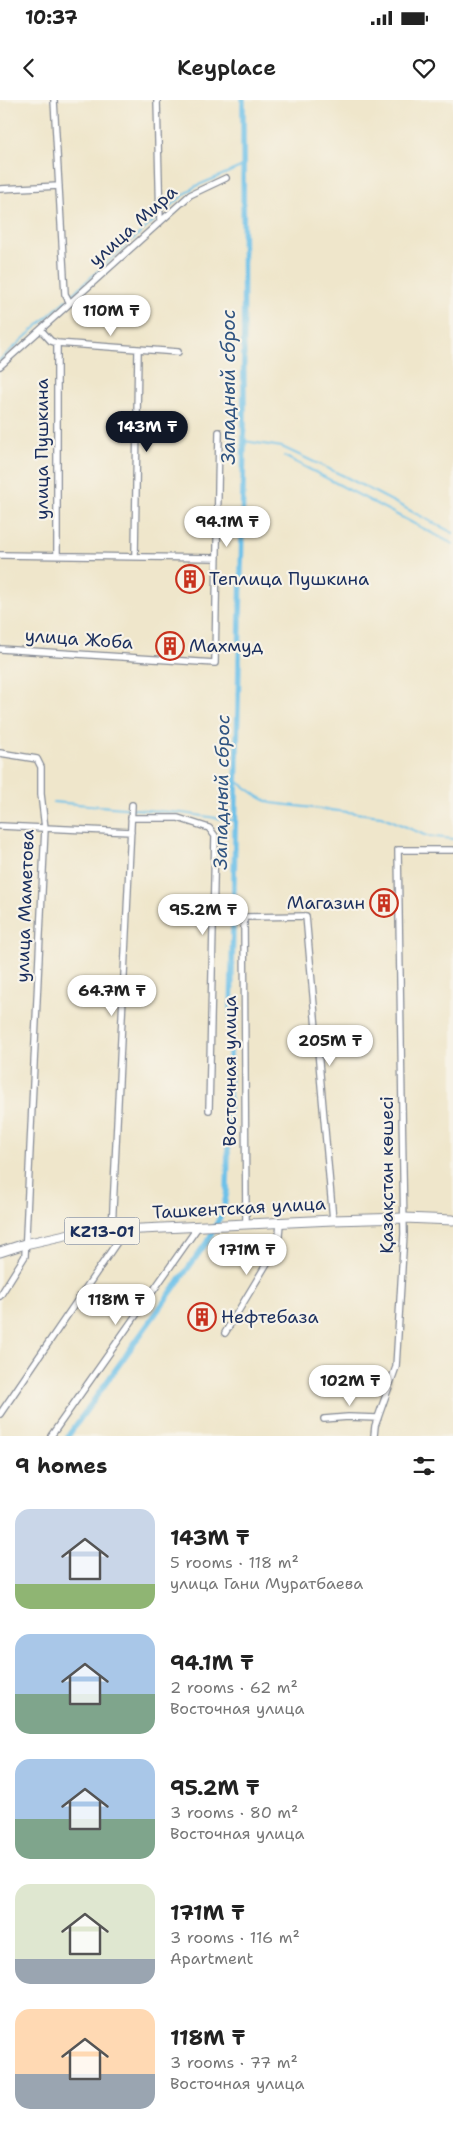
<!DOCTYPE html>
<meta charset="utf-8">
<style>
body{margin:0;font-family:"Shantell Sans",sans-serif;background:#f2f2f2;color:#222;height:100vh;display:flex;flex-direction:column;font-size:19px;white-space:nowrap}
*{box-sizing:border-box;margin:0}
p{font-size:16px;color:#767676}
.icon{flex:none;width:28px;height:28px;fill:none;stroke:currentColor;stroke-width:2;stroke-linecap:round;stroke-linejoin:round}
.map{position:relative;height:1336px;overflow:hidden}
.details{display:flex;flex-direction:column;background:#fff;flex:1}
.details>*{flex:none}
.price{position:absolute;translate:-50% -42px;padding:0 11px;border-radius:18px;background:#fff;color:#222;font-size:16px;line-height:32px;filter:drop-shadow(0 1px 2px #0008)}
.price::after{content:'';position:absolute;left:50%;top:30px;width:15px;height:11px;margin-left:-8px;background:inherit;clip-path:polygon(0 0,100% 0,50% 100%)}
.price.active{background:#111827;color:#fff}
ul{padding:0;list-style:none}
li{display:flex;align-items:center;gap:15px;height:125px;padding:0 15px}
li span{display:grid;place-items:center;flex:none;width:140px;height:100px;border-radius:15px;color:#555}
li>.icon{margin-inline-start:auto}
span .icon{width:60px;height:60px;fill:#fffc;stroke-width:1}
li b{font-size:21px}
h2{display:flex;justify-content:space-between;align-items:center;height:60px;padding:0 15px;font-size:21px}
.status{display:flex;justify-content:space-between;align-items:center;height:35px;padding:0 25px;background:#fff;direction:ltr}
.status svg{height:14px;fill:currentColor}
header{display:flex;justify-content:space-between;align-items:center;height:65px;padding:0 15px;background:#fff;font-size:22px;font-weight:600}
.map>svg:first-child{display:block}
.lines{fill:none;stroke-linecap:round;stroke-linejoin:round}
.stream{stroke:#6dc1e9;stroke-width:2}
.canal{stroke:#6dc1e9;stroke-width:5.5}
.street-casing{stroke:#858a94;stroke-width:8}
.primary-casing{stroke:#858a94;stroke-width:11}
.street{stroke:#fff;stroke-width:5.5}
.primary{stroke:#fff;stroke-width:9}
.labels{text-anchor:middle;stroke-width:4.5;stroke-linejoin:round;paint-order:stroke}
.shield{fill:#f7f3e8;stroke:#5d6a87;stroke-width:1}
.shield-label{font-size:16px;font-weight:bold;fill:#1b2f5e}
.street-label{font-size:18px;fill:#1b2f5e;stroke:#f7f3e8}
.poi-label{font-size:18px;fill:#1b2f5e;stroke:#f7f3e8;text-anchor:start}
.water-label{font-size:19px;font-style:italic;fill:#305481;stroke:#f7f3e8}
</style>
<div class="status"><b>10:37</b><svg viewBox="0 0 49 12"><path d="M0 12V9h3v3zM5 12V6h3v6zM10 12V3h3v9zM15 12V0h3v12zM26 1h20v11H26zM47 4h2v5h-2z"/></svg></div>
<header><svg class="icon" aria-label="back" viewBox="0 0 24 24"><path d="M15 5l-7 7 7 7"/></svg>Keyplace<svg class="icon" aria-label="heart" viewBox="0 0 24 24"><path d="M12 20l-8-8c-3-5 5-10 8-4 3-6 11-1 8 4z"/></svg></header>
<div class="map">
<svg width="453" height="1336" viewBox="0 0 453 1336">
<rect width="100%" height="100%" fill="#f7f3e8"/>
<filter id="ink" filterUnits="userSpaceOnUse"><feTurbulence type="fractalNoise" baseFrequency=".02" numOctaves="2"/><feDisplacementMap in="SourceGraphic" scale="10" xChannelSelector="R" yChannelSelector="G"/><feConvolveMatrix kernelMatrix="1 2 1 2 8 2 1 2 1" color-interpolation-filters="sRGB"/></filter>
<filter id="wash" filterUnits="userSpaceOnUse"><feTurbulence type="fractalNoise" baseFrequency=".0096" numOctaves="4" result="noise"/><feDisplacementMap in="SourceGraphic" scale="20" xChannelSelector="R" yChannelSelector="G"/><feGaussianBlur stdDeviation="1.12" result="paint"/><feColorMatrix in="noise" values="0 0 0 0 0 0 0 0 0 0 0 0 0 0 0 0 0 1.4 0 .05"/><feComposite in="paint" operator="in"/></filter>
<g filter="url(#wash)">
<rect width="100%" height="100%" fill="#efe6cb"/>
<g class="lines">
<path class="stream" d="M162,113l32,-26 49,-21
M69,197l89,-80
M0,260l66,-60
M244,341l38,6 62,29 109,57
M284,356l169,88
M238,682l21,15 12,6 110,13 46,20 26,3
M53,702l129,11 55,8"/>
<path class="canal" d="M68,1336l141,-197 14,-28 4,-20 17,-750 -1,-341"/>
</g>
</g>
<g filter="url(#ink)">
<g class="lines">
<defs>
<path id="street" d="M54,0l11,194 5,9
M157,0l3,122
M0,89l59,-3
M41,230l10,11 6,2 121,9
M57,243v213
M0,266l190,-171 36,-17
M0,455l217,3
M135,456l3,-206
M0,549l215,14 4,-231
M0,653l37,6 4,8v27l4,34 -20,428 -25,40
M131,718h47l31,10 6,8 -6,274
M0,726l131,6
M246,1125l-2,-308 62,-1 27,304
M112,1130l20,-425
M225,1233l50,-83 4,-14 1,-13
M0,1314l126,-185
M324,1319l24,-2 30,1
M51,1336l147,-209
M374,1336l1,-10 21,-59 8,-133 -6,-384h55"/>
<path id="primary" d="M0,1152l25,-8 54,-12 254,-12 71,-2 49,2"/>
</defs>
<use href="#street" class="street-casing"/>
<use href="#primary" class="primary-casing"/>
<use href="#street" class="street"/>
<use href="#primary" class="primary"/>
</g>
</g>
<defs>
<symbol id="building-ring" viewBox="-11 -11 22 22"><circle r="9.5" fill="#f7f3e8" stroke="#c8321e" stroke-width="1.5"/><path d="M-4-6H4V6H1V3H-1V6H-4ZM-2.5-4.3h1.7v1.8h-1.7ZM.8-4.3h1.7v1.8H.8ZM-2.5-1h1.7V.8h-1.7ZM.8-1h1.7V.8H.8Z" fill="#c8321e"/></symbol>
</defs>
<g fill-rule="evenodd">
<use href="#building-ring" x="174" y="463" width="32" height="32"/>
<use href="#building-ring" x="154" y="530" width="32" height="32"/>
<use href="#building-ring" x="368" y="787" width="32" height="32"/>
<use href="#building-ring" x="186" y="1201" width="32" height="32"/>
</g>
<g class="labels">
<rect class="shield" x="64.5" y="1117.5" width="75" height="27" rx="4"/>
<g class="shield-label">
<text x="102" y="1137">KZ13-01</text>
</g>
<g class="street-label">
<text transform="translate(133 126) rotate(-42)" y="6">улица Мира</text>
<text transform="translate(42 349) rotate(-90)" y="6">улица Пушкина</text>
<text transform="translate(79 539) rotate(4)" y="6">улица Жоба</text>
<text transform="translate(25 806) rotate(-88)" y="6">улица Маметова</text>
<text transform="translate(230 971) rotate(-90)" y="6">Восточная улица</text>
<text transform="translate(387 1075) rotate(-90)" y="6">Қазақстан көшесі</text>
<text transform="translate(239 1108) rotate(-3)" y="6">Ташкентская улица</text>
</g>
<g class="poi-label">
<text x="209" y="485">Теплица Пушкина</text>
<text x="189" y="552">Махмуд</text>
<text x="365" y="809" text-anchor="end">Магазин</text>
<text x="221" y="1223">Нефтебаза</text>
</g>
<g class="water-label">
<text transform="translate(228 287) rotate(-90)" y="7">Западный сброс</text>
<text transform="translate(221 692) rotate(-89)" y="7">Западный сброс</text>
</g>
</g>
</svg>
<b class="price" style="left:111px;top:237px">110M ₸</b>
<b class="price active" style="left:147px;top:353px">143M ₸</b>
<b class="price" style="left:227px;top:448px">94.1M ₸</b>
<b class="price" style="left:203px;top:836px">95.2M ₸</b>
<b class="price" style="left:112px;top:917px">64.7M ₸</b>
<b class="price" style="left:330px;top:967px">205M ₸</b>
<b class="price" style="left:247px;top:1176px">171M ₸</b>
<b class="price" style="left:116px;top:1226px">118M ₸</b>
<b class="price" style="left:350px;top:1307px">102M ₸</b>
</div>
<section class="details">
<h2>9 homes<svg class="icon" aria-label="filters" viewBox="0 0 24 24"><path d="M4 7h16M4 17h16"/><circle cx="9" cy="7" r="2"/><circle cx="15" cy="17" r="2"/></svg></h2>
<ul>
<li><span style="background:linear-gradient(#c9d6e8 75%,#8fb573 0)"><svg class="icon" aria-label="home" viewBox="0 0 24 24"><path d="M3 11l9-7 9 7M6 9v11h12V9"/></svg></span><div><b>143M ₸</b><p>5 rooms · 118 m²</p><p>улица Гани Муратбаева</p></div></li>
<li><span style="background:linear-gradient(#a9c7e8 60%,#7fa58c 0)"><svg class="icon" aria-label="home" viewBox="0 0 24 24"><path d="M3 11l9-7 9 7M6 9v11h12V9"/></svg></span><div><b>94.1M ₸</b><p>2 rooms · 62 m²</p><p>Восточная улица</p></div></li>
<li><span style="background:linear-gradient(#a9c7e8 60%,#7fa58c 0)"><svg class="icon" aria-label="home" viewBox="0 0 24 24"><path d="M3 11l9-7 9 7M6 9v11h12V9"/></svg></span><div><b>95.2M ₸</b><p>3 rooms · 80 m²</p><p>Восточная улица</p></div></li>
<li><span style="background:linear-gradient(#dfe7d0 75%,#9aa5b1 0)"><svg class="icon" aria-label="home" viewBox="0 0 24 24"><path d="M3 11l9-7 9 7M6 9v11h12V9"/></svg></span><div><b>171M ₸</b><p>3 rooms · 116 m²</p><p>Apartment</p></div></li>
<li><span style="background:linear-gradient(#ffd9b3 65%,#9aa5b1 0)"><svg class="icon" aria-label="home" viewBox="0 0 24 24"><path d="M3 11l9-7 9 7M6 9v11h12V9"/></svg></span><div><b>118M ₸</b><p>3 rooms · 77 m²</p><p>Восточная улица</p></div></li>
</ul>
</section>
